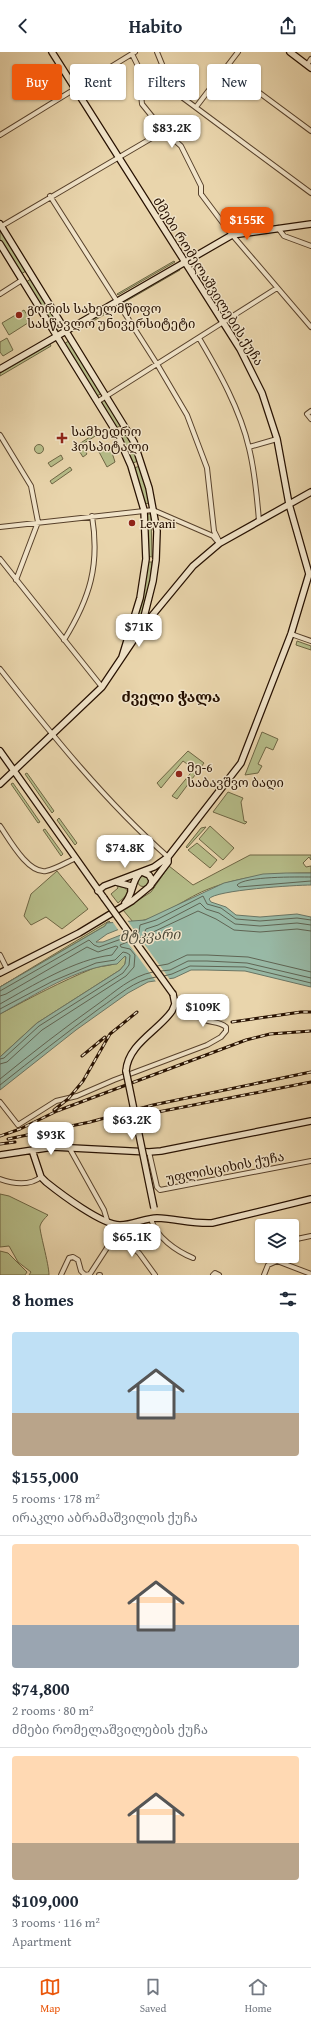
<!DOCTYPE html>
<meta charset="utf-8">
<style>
body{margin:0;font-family:"Gentium Book Plus","Noto Serif Georgian",serif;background:#f6f6f7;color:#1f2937;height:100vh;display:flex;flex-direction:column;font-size:15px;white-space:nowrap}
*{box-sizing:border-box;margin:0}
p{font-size:13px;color:#747a83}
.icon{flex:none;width:22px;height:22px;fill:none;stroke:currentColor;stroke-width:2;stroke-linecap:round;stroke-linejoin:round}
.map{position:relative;height:1223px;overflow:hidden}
.sheet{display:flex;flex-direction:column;background:#fff;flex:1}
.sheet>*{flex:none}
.guide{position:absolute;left:12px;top:12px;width:287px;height:36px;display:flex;gap:8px}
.fabs{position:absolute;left:255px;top:1167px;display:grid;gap:8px}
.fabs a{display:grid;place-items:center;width:44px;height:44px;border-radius:4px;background:#fff;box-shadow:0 1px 3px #0004;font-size:20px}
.price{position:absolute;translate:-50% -34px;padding:0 9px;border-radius:8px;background:#fff;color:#222;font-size:13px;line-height:26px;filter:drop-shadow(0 1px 2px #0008)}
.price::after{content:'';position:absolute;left:50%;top:24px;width:12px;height:9px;margin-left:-6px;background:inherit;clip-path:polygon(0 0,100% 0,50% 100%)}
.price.active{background:#ea580c;color:#fff}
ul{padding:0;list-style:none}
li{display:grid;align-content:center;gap:8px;height:212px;padding:0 12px}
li+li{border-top:1px solid #e0e1e3}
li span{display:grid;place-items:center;height:124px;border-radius:4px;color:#555}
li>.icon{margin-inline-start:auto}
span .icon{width:72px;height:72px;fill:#fffc;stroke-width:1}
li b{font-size:17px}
h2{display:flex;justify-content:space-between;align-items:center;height:48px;padding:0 12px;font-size:17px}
.pill{padding:0 14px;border-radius:4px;background:#fff;box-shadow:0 1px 3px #0004;font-size:14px;line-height:36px}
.pill.active{background:#ea580c;color:#fff}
header{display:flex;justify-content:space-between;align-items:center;height:52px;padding:0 12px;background:#fff;font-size:18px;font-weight:700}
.menu{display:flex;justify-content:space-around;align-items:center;height:56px;border-top:1px solid #e0e1e3;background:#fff;font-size:11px;color:#747a83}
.menu a{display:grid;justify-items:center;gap:2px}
.menu .active{color:#ea580c}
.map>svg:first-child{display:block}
.green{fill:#b6bd89;stroke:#6e6644}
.water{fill:#98b9a6;stroke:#6a7564;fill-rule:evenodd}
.pier{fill:#e9d5ac}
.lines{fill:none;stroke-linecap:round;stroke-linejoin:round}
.shore{stroke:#5f6453;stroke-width:1}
.street-casing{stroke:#57412b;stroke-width:6}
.secondary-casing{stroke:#261000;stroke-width:8}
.street{stroke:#f1e4c9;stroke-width:4}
.secondary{stroke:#f1e4c9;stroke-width:5.5}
.rail-casing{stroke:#261000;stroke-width:3}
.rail{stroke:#f1e4c9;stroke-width:1.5;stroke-dasharray:4.5;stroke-linecap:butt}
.secondary-bridge-casing{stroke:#261000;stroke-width:8;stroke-linecap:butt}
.secondary-bridge{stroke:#f1e4c9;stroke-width:5.5}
.poi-dot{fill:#8f2418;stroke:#f1e4c9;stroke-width:1.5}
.labels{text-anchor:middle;stroke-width:3;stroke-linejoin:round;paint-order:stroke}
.street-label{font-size:13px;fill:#261000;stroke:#f1e4c9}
.poi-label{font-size:13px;fill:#261000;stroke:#f1e4c9;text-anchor:start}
.water-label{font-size:14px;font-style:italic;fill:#4e4b3a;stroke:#f1e4c9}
.quarter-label{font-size:15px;font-weight:bold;fill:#261000;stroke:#f1e4c9}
</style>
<header><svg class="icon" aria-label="back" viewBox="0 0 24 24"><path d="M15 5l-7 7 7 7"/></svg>Habito<svg class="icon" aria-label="share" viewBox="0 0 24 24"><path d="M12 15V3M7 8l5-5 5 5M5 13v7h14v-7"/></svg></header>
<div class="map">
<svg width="311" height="1223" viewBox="0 0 311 1223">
<rect width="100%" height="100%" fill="#e9d5ac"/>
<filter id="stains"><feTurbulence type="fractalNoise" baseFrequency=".005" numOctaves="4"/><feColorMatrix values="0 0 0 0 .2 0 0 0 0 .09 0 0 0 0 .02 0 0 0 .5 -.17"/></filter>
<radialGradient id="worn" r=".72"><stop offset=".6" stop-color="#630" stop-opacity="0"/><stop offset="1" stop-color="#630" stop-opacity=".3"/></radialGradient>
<path class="green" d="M0,178l26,41 -5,3 -21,-33z
M174,209l1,1 -57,33 -1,-1z
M179,216l1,2 -57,33 -1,-1z
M31,227l30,48 -5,3 -30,-48z
M115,254l1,2 -28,16 -1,-2z
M24,258l7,11 -22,14 -7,-12z
M7,286l6,12 -10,6 -3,-4v-10z
M70,288l32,53 -5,3 -33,-52z
M50,292l1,2 -51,30v-3z
M106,347l16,26 -6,3 -15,-25z
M125,379l13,30 -5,2 -13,-29z
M96,381l1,2 -16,10 6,9 -4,3 -7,-11z
M109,391l6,19 -8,5 -9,-17z
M34.5 397a4.5 4.5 0 1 1 9 0a4.5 4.5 0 1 1-9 0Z
M61,403l2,4 -12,8 -3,-4z
M140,414l10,37 -6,1 -10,-36z
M70,415l2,3 -20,14 -2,-3z
M145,462h6l1,43 -6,-1z
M147,510h5l-2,21 -9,38 -3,2 -3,-2z
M297,589l14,5v4l-15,-5z
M262,680l16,7 -5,11 -7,-3 -8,17 4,2 -4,7 -13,2z
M188,699l16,12 -27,36 -5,-3 22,-27 -11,-8 -22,27 -4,-5z
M27,721l27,38 -2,2 -27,-39z
M13,731l27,39 -2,1 -27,-39z
M228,740l15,6 -2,4 3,19 3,1 -2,2 -32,-12z
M59,766l18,25 -2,2 -18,-25z
M210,774l24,22 -11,12 -24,-21z
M206,775l-19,21 -1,-1 15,-19z
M45,777l18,25 -2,2 -18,-26z
M197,791l20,17 -7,8 -22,-18z
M250,803h61v5l-2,-3 -6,6 3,4 5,-1v7c-37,0 -71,3 -105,17 -24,10 -47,30 -73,32l-10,-12 28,-18 18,-26 24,19z
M57,819l31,38 -26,20 -16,-12 -15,8 -7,-9 7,-22z
M137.5 829a5.5 5.5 0 1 1 11 0a5.5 5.5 0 1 1-11 0Z
M117,834l8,2 4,5 -11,10 -7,-9 7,-6z
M109,869l2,2h-4l-2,3 -105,61z
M126,904l-1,8 -5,6 -83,53 -37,34v-43c32,-17 60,-32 94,-46 9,-3 22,-1 27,-10z
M0,1142l9,2 39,19c-3,3 -7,7 -8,11 -1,4 9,38 9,49h-20l2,-3 -13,-10 -9,-16 -9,1z
M0,1199l8,2 19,19 -2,3h-25z"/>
<path class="water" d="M286,821h25v12c-14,0 -97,5 -102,14l2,3 15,5 10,8 24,2 37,-3 14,3v70l-66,-16 -39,-1h-15l-17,8 -26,4 -20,11 -52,37 -76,60v-33l37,-34 83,-53 5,-6 1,-7 -1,-1 -8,8c-40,3 -82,31 -117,50v-27l105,-61 2,-3 38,-3 79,-37 39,-9zM122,876l14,1 -33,13h-7l11,-8z"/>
<path class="pier" d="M127,868l44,61 -14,2 -37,-51 10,-2 -11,1 -7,-10z"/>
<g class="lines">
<path class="shore" d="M311,825c-14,0 -66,-1 -74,8l2,2 72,-6
M135,883l4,-3 1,-7 16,-5 47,-24 4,8 14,4 15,11 24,2 37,-3 14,2
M138,887l5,-3 3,-7 12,-4 42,-22 6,6 13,4 16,11 25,2 37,-3 14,2
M142,892l9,-11 47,-22 18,8 18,11 26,2 37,-3 14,2
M157,914l11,-2 19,-9h20l41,2 63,15
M161,919l9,-1 18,-9h19l40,2 64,15
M164,924l8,-2 18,-8 55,1 66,16
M0,939l89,-51 5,5 5,2 28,-10
M0,944l6,-2 81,-47 11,5 18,-6 2,1 -6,8c-37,4 -80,31 -112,49
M0,957l53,-28 43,-18 19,-3 8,-8 4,1 3,2 -1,10 -6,8 -84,53 -35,32 -4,1
M0,1012l7,-2 35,-32 84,-54 8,-9 1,-12 -5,-6 -9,-2 -1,-2 10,-4
M0,1027c32,-26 64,-51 98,-75 17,-12 33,-28 55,-32
M0,1033c33,-26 66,-52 100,-77 18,-12 34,-28 56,-31"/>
<defs>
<path id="street" d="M157,0l11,27 11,16 132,98
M132,2l6,12 4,38 21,26 18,16 20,40v8l27,36 83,97
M307,13l4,-6
M226,16l85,63
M196,55l42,-55
M0,83l135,-83
M50,144l107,168 30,51 20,53 7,63 6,12
M0,175l157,-92
M278,176l6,8 27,10
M0,242l22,-14
M199,286c20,34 41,71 50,110 6,24 8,48 10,73
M97,350l180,-114
M311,359l-4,3 4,5
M0,383l31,51 7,36 -22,58
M249,395l28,-8
M0,475l153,-17 60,26 5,6
M0,507l102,128
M291,582l20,7
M64,588c26,-42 36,-75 28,-124
M0,617c52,66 105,132 168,188
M0,774c9,13 28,48 46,45 10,-2 21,-9 30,-13
M0,903l7,14
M0,1050l18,23 38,-24 21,-5 37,-16 93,-35 14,-8 5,-6v-4c-7,-6 -14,-4 -22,-7 -10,-4 -17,-14 -29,-16
M70,1097l34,61 3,10
M149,1100l8,35 3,3 151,-29
M0,1127c13,5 30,7 41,-2
M151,1167c5,18 25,32 42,39
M116,1182l23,19 16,22
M292,1188l19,-4
M61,1223l8,-17 4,-1 5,3 3,11 4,4 5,-1 26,-40v-10
M99,1223h1
M213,1223l2,-2 4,2
M264,1223l4,-10 9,-4 34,13"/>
<path id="secondary" d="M52,0l188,297 22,44 15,46 12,65 20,70 -18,60 -50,129 -73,94 -14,10 -50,19 -6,5
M290,0l21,16
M0,172l134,218 15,46 8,43 -1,29 -3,21 -12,48
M0,192l116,188 15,34 13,44 2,49 -6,39 -18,59
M0,317l232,-134 79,-11
M0,699l104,147
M0,732l102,-97 39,-58 52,-63 27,-23 91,-51
M142,820l7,3 3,5 -1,5
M116,830l15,4v6
M125,851c8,-9 7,-22 14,-29
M0,921l79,-40 53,-32 17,-14 19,-25v-5
M126,1019c2,-27 32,-40 46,-60l3,-7 -2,-10
M32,1098l9,27 5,5c15,12 56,43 74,43 13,0 25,-7 37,-7 19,1 37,6 55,5l99,-24
M0,1103l53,-8 96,5 12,-1 150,-30"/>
</defs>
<use href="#street" class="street-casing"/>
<use href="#secondary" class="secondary-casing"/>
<use href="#street" class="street"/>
<use href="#secondary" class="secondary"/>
<defs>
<path id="rail" d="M232,970l69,-10h10
M82,1004l23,-19
M54,1058l14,-11 15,-18 27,-47 27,-22
M117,1068l194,-38
M0,1084l20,-7 37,-18 189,-71 24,-6 41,-3
M8,1087l82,-17 63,-17 158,-33
M0,1092l15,-2"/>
</defs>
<use href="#rail" class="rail-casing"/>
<use href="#rail" class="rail"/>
<defs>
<path id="secondary-bridge" d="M104,846l69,96
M126,1019l28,137"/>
</defs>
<use href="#secondary-bridge" class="secondary-bridge-casing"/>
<use href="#secondary-bridge" class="secondary-bridge"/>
</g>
<g class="poi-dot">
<circle cx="19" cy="263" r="4"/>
<path d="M60 380h4v4h4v4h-4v4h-4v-4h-4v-4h4z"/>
<circle cx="132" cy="471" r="4"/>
<circle cx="179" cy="722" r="4"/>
</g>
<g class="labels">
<g class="street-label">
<text transform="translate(209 229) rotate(58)" y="5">ძმები რომელაშვილების ქუჩა</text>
<text transform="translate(225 1115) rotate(-11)" y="5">უფლისციხის ქუჩა</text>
</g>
<g class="poi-label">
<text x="27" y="261">გორის სახელმწიფო<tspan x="27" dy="15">სასწავლო უნივერსიტეტი</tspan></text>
<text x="71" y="384">სამხედრო<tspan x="71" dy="15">ჰოსპიტალი</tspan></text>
<text x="140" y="476">Levani</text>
<text x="187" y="720">მე-6<tspan x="187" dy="15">საბავშვო ბაღი</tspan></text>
</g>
<g class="water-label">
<text transform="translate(150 883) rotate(-2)" y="5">მტკვარი</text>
</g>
<g class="quarter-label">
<text x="171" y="650">ძველი ჭალა</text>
</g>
</g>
<rect width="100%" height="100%" filter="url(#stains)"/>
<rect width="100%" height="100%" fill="url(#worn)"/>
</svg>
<div class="fabs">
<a><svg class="icon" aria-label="layers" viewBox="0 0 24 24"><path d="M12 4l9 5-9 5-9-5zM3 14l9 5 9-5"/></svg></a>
</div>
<b class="price" style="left:172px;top:97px">$83.2K</b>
<b class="price active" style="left:247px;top:189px">$155K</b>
<b class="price" style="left:139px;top:596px">$71K</b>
<b class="price" style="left:125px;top:817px">$74.8K</b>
<b class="price" style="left:203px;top:976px">$109K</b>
<b class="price" style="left:132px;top:1089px">$63.2K</b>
<b class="price" style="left:51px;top:1104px">$93K</b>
<b class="price" style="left:132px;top:1206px">$65.1K</b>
<div class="guide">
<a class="pill active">Buy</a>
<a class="pill">Rent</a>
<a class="pill">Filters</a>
<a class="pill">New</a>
</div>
</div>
<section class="sheet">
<h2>8 homes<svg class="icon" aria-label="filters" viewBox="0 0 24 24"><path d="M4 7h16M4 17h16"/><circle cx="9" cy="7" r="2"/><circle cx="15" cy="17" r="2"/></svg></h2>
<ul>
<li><span style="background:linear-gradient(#bfe0f5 65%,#b9a48a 0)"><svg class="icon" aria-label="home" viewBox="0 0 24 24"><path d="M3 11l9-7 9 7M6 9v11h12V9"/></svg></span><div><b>$155,000</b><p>5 rooms · 178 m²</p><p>ირაკლი აბრამაშვილის ქუჩა</p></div></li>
<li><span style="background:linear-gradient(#ffd9b3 65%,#9aa5b1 0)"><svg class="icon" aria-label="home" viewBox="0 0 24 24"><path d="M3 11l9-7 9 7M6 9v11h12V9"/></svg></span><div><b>$74,800</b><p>2 rooms · 80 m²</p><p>ძმები რომელაშვილების ქუჩა</p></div></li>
<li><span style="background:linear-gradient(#ffd9b3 70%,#b9a48a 0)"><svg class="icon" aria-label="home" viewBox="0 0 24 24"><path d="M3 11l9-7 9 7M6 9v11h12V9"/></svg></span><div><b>$109,000</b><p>3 rooms · 116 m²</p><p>Apartment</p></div></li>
</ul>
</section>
<nav class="menu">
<a class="active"><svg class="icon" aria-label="map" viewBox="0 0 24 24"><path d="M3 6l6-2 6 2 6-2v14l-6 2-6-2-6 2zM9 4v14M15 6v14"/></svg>Map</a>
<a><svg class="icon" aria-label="saved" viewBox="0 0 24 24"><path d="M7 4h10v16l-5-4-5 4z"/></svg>Saved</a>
<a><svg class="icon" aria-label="home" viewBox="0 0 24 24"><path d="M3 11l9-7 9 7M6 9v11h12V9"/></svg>Home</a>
</nav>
